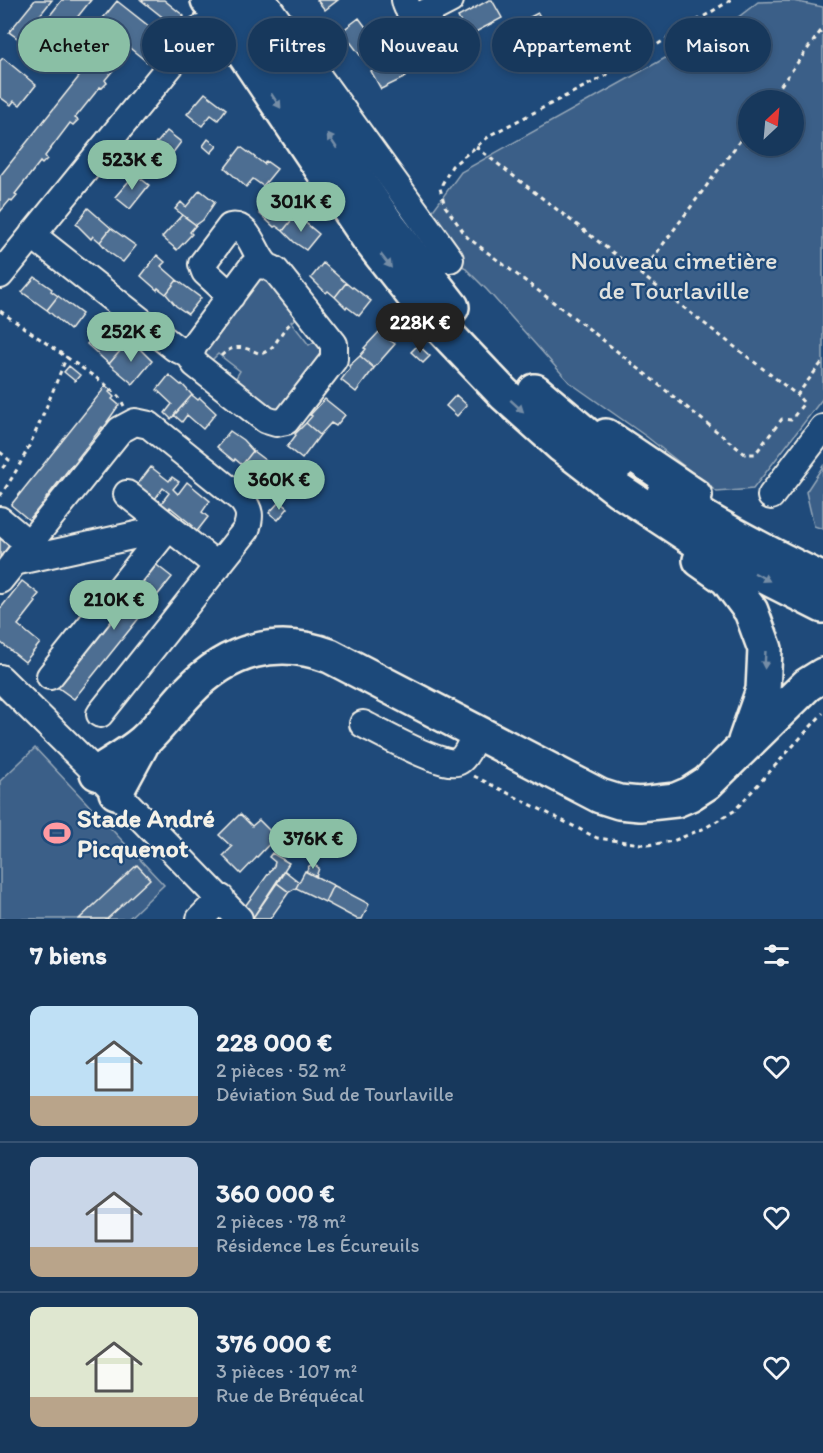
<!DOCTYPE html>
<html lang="fr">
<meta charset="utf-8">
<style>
body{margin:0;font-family:Itim,sans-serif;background:#244365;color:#f1f3f6;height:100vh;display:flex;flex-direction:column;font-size:22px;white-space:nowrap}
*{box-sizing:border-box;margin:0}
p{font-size:20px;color:#9eacbb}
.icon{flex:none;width:33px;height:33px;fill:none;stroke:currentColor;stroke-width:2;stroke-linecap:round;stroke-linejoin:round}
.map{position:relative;height:919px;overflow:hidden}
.panel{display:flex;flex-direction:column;background:#17385c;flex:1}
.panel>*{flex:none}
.top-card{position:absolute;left:18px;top:18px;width:788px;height:54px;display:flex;gap:12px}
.needle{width:39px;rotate:26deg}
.controls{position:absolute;left:738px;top:90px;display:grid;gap:12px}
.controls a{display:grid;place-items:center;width:66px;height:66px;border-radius:50%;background:#17385c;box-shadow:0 3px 9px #0003,0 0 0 2px #365272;font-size:30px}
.price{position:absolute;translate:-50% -51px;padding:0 14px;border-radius:21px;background:#8abfa5;color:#111;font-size:20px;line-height:39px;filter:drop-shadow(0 2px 3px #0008)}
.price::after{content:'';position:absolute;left:50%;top:36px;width:18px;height:14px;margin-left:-9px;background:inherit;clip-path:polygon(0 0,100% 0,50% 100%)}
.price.selected{background:#222;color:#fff}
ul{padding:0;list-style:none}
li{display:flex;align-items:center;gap:18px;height:150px;padding:0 30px}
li+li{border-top:2px solid #365272}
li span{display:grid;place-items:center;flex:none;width:168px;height:120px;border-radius:12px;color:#555}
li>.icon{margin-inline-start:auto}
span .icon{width:72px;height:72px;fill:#fffc;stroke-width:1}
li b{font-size:26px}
h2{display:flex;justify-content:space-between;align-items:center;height:72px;padding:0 30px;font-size:26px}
.pill{padding:0 21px;border-radius:27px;background:#17385c;box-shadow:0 3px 9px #0003,0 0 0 2px #365272;font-size:21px;line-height:54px}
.pill.selected{background:#8abfa5;color:#111}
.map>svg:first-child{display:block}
.green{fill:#3a5f88;stroke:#97a8b8;stroke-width:1.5;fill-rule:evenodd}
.building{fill:#4d6e92;stroke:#f4f1e8;stroke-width:1.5}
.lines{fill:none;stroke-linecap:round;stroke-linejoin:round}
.minor-casing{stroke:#f4f1e8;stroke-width:30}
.highway-casing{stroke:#f4f1e8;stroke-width:38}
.path{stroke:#f4f1e8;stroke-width:3;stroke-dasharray:4.5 4.5;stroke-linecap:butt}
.minor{stroke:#1f4a7a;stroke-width:26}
.highway{stroke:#1f4a7a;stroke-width:33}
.oneway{fill:#748da6}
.labels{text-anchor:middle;stroke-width:4.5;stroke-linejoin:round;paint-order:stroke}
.park-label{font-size:26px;fill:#e1e2de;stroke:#1f4a7a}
.poi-label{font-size:26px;font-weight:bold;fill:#f4f1e8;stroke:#1f4a7a;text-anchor:start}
</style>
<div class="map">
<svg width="823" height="919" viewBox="0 0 823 919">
<rect width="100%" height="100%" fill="#1f4a7a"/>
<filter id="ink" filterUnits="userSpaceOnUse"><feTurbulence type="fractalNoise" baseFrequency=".0167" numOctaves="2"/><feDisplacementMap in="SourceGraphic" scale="12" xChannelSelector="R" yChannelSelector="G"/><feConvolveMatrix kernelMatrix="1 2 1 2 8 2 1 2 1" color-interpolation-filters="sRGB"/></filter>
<g filter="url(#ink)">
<path class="green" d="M793,1l30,6v391l-70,91 -36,3 -70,-55 -78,-55 -82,-92 -42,-42 -14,-35 30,-41 276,-154 21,-16zM748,100h46v46h-46z
M265,275l34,41 -8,6 18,23 8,-5 9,11 -46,59 -9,1 -37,-30 6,-10 -22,-17 -8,8 -9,-6 50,-77z
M823,466v63l-9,-3 -8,-34z
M35,748l129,137 -36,34h-128v-138z"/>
<path class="building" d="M35,0h17l-32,40 -11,-8z
M62,0h29l-31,39 2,3 -4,5 -3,-1 -13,15 -17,-14z
M141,0h23l20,16 -9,11z
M317,0h21l-13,10z
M489,0h3l10,18 -34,18 -10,-19z
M117,1l48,38 -18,23 -48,-39z
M538,13l10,18 -9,5 -11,-18z
M359,18l21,28 -17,13 -21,-28z
M446,23l11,20 -31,16 -7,-13 9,-4 -4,-7z
M105,44l8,11 -2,3 7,6 -13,16 2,3 -5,5 -2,-1 -25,31 3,2 -5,5 -3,-2 -25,33 2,3 -5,5 -2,-2 -25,32 2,2 -5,6 -2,-2 -10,12v-36z
M3,58l33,27 -16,20 -6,-4 -3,4 -11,-8v-36z
M396,58l10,19 -25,12 -10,-18z
M205,93l21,16 -8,11 -7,-5 -9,11 -15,-12z
M167,131l14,11 -18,24 -15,-12 8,-12 1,1z
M208,139l9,7 -6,7 -8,-7z
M241,147l23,17 2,-3 11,8 -14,17 -10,-7 -7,8 -21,-19z
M135,174l14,11 -19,24 -15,-12z
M200,190l15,12 -12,18 -7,5 -21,-16 6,-7 5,5z
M272,196l22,21 -11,14 -7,-5 -2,1 -15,-14z
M88,208l23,20 -11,14 -7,-6 -2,3 -15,-15z
M182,215l14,10 -6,7 2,2 -15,16 -15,-13z
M294,217l7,5 1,-2 17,14 -13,16 -12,-8 -11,-11z
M111,228l25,18 -13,16 -13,-9 -10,-11z
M157,255l8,7 -4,4 16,14 -11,14 -8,-6 -1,2 -16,-14z
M323,263l23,20 -11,14 -7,-6 -2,2 -15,-15z
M35,277l17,12 -1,2 7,5 -11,14 -25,-18z
M177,280l24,18 -13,16 -12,-8 -10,-12z
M346,283l6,5 1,-1 18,14 -12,15 -12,-9 -1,1 -11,-11z
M58,296l24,18 -12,16 -23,-20z
M105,323l17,12 -1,2 6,6 -18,21 -22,-20z
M379,332l16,12 -21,24 -14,-12 6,-7 -2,-1z
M127,343l7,6 3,-3 15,15 -19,23 -24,-20z
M418,345l12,11 -7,7 -12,-11z
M360,356l14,12 -18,24 -15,-12 9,-12 -1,-2z
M69,366l11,9 -5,6 -11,-9z
M169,375l12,10 1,-1 10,11 -21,24 -6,-6 7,-9 -15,-14z
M106,386l5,4 -2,2 5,5 -2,2 7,6 -12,17 2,2 -4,5 -3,-2 -25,32 3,2 -5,7 -3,-3 -26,33 3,2 -5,6 -2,-2 -13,16 -18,-15z
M192,395l6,5 2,-2 16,15 -13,16 -16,-14 -5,7 -8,-7z
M456,395l11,10 -10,11 -11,-10z
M325,399l20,16 -9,11 -5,-3 -11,12 -14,-12 6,-7 -2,-1z
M306,423l14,12 -18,24 -15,-12 9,-12 -1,-1z
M230,431l13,9 10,11 -11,14 -7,-6 -1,2 -17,-14z
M253,451l25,19 -13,16 -23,-21z
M151,467l18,14 3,-4 7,5 -6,7 5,5 9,-12 23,19 -8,11 6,5 -14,18 -6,-6 4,-4 -22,-18 -4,5 -7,-6 10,-13 -6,-5 -8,11 -18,-14z
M280,501l8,7 -10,12 -9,-7z
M0,534l11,9 -11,15z
M154,563l18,14 -98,122 -18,-13z
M22,581l17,13 -5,6 2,2 -18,23 22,18 -15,19 -25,-20v-33z
M240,814l12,12 7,-6 17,17 -35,37 -18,-18 9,-9 -13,-12z
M272,853l17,10 -37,56 -9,-10 31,-43 1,-4 -6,-5z
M313,864l6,4 -3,9 -10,-5 3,-6z
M137,865l13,14 -43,40h-28z
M285,871l14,11 -3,6 -7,4 -12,-9z
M305,871l28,14 -8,17 -29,-14z
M277,883l12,9 -19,27h-18z
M333,885l36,19 -7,15h-5l-32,-17z"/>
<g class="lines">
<defs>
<path id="minor" d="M263,0l187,259
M405,0c2,11 6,13 16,15l29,-15
M32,235l143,113 15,7
M0,275l200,-246
M231,296l-26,-24 -3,-8 28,-37c20,-5 24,29 37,39 3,2 6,3 9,5l58,73v15l-48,62 -10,2 -10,-3 -71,-56 -5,-9 4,-10 58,-78 7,-2 8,1
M127,494l91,72
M771,496l52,-68
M0,520l29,24
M14,562l154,-34 -118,148
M0,580l120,-150 15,-8 14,3 92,74c9,11 10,17 5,31l-146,184
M0,678l116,114 123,127
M363,724c16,8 83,46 96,37 8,-5 13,-20 17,-28
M200,919l21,-21"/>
<path id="highway" d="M208,0l160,238 59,75 77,81 58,52 57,44 85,56 119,60
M235,0l154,226 63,81
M535,391l84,71
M606,436l89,60
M664,493c51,33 104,61 159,87
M700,560l27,19 24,32 14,38 -2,41 -18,51
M97,773c15,-10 32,-19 46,-31 17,-15 30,-35 46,-51 39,-41 88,-55 141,-35l270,140 19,6 21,2 36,-4 14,-6 17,-11 100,-98 16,-10
M116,792l25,-46"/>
</defs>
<use href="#minor" class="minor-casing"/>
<use href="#highway" class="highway-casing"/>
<path class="path" d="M731,0l-126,76 -113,58 -40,32 -12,22 5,18 22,31 126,95 152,122h10l27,-35 9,1 13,-17 -7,-8
M770,100l53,-72
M476,147l321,248 26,-34
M641,274l107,-144
M0,311l105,73 14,13 5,9
M221,356c14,-14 24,-8 40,-2 18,-7 16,-20 29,-30
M0,452l9,8 -9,11
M0,496c30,-42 47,-92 67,-140
M474,776l123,62 51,7 25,-4 32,-13 29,-17 89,-98"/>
<use href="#minor" class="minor"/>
<use href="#highway" class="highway"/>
</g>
<defs><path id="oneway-solid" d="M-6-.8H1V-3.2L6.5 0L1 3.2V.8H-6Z" transform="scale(1.5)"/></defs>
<g class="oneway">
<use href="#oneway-solid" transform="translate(276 101) rotate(56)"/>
<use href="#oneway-solid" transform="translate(332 141) rotate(-124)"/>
<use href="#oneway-solid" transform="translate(386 261) rotate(52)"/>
<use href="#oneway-solid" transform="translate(517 406) rotate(42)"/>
<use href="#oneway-solid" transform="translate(762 577) rotate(28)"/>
<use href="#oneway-solid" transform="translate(765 660) rotate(93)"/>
</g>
</g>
<defs>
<symbol id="stadium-bare" viewBox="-9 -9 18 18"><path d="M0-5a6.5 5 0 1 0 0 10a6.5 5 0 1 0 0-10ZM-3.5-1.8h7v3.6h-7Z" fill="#ff9aa2" stroke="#1f4a7a" stroke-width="2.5" paint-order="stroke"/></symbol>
</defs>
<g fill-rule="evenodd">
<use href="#stadium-bare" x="38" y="814" width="38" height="38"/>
</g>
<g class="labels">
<g class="park-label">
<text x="674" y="269">Nouveau cimetière<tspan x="674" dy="30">de Tourlaville</tspan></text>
</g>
<g class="poi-label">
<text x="77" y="827">Stade André<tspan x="77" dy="30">Picquenot</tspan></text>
</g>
</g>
</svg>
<div class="controls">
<a><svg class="needle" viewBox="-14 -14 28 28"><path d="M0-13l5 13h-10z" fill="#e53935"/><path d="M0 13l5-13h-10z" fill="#9eacbb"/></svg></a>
</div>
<b class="price" style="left:132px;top:191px">523K €</b>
<b class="price" style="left:301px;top:233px">301K €</b>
<b class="price selected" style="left:420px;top:354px">228K €</b>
<b class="price" style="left:131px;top:363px">252K €</b>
<b class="price" style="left:279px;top:511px">360K €</b>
<b class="price" style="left:114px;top:631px">210K €</b>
<b class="price" style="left:313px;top:870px">376K €</b>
<div class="top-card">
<a class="pill selected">Acheter</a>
<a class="pill">Louer</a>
<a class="pill">Filtres</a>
<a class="pill">Nouveau</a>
<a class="pill">Appartement</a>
<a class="pill">Maison</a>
</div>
</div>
<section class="panel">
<h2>7 biens<svg class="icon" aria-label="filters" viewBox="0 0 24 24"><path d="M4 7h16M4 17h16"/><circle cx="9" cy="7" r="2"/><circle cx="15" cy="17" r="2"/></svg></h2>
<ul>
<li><span style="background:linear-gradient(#bfe0f5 75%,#b9a48a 0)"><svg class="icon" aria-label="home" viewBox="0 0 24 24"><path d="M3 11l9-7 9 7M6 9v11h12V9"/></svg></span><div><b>228 000 €</b><p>2 pièces · 52 m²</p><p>Déviation Sud de Tourlaville</p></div><svg class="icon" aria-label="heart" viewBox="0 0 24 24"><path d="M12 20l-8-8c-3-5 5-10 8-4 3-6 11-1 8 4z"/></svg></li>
<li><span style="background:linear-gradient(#c9d6e8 75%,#b9a48a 0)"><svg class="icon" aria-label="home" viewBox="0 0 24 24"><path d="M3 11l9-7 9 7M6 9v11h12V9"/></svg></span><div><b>360 000 €</b><p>2 pièces · 78 m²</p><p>Résidence Les Écureuils</p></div><svg class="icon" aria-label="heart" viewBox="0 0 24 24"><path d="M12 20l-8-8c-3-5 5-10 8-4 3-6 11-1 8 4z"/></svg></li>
<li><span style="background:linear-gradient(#dfe7d0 75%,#b9a48a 0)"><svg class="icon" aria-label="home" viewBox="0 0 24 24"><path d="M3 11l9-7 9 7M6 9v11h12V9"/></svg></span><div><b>376 000 €</b><p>3 pièces · 107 m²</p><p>Rue de Bréquécal</p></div><svg class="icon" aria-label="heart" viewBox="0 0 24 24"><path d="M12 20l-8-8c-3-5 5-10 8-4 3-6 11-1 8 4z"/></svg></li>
</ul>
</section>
